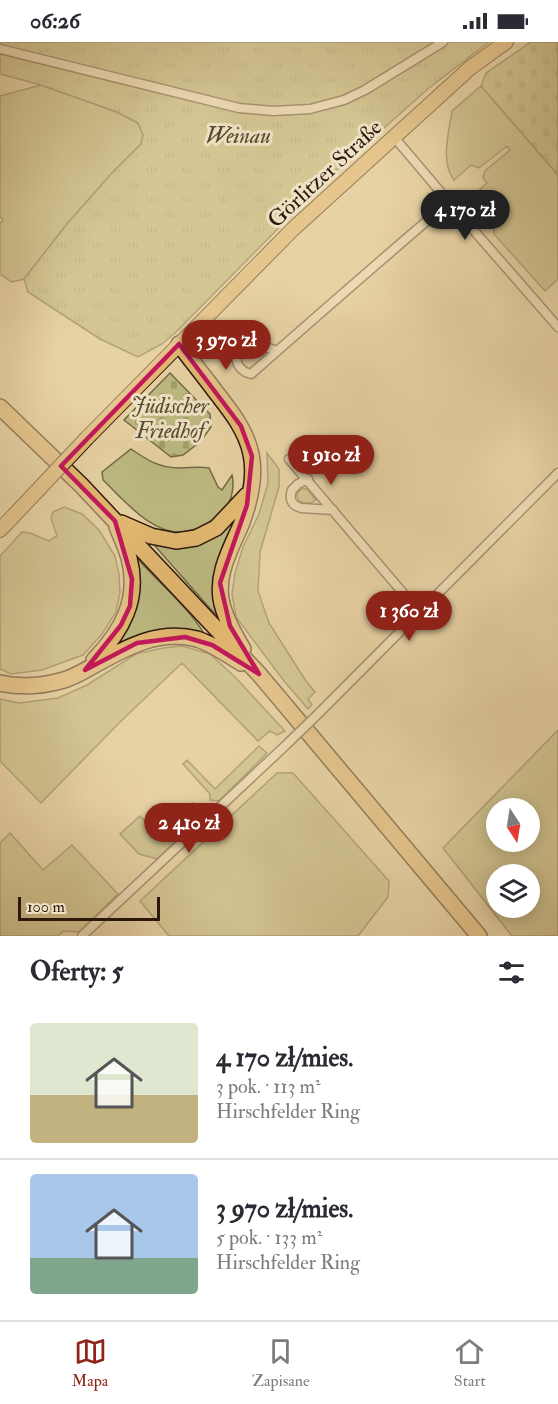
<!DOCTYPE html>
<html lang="pl">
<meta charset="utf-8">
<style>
body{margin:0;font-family:"IM FELL Double Pica",serif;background:#f7f7f7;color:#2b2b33;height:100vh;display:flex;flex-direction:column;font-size:22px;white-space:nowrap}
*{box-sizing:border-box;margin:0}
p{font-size:20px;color:#7c7c81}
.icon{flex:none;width:33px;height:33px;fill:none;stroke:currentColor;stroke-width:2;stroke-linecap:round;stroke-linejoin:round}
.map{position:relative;height:894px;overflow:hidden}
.panel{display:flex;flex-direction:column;background:#fff;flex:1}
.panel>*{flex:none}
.needle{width:39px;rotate:168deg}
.fabs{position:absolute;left:486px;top:756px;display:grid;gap:12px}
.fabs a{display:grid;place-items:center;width:54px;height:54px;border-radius:50%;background:#fff;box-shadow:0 3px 15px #0003;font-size:30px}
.scale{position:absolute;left:18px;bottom:15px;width:142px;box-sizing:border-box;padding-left:6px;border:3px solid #2c180d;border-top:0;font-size:16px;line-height:21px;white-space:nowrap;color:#2c180d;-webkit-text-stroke:4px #efe2c4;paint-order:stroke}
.price{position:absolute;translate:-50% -51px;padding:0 14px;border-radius:21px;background:#8f2418;color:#fff;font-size:20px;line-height:39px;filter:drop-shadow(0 2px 3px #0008)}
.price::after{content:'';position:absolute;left:50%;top:36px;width:18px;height:14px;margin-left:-9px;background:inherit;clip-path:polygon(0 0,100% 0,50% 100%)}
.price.current{background:#222;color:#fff}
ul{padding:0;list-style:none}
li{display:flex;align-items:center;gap:18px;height:150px;padding:0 30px}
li+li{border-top:2px solid #e1e1e2}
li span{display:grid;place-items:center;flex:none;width:168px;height:120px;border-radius:6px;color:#555}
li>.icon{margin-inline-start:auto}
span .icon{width:72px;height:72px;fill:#fffc;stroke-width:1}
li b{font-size:26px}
h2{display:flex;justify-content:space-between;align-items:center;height:72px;padding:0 30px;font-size:26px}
.status{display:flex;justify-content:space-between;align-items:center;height:42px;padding:0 30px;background:#fff;direction:ltr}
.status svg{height:16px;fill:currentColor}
.menu{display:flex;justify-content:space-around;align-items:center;height:84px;border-top:2px solid #e1e1e2;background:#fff;font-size:16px;color:#7c7c81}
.menu a{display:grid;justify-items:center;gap:3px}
.menu .current{color:#8f2418}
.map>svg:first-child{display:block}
.green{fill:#bcba81;stroke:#746947;stroke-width:1.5;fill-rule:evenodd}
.cemetery{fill:url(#cemetery-stones);stroke:#746947;stroke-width:1.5}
.park{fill:url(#park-tufts);stroke:#746947;stroke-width:1.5}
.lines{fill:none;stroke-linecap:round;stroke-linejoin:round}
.street-casing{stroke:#5b4633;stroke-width:11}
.primary-casing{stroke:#2c180d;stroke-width:16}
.highway-casing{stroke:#2c180d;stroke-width:18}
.street{stroke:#efe2c4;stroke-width:8}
.primary{stroke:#e4b972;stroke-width:14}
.highway{stroke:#e4b972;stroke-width:15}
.street-bridge-casing{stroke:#5b4633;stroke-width:11;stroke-linecap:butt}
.primary-bridge-casing{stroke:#2c180d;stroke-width:16;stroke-linecap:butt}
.street-bridge{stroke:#efe2c4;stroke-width:8}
.primary-bridge{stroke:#e4b972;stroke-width:14}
.marked{fill:none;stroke:#c2185b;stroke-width:4.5;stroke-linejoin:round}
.labels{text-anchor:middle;stroke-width:6;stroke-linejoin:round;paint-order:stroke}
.park-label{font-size:22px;font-style:italic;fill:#574930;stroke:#efe2c4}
.street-label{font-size:22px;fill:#2c180d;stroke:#efe2c4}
</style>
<div class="status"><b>06:26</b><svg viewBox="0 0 49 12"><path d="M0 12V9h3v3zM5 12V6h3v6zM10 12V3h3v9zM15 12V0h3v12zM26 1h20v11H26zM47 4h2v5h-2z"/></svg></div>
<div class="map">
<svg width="558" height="894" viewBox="0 0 558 894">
<defs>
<pattern id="cemetery-stones" width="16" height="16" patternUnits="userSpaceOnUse" patternTransform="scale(1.5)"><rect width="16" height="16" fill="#bcba81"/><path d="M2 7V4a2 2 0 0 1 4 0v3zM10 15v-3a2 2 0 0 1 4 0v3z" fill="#a29f6e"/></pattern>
<pattern id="park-tufts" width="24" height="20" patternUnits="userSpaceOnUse" patternTransform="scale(1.5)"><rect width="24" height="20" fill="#bcba81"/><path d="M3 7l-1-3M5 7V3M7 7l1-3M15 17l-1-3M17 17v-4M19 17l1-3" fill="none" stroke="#a29f6e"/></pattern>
</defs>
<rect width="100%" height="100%" fill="#e7d2a4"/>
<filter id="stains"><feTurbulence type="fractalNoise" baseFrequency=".00333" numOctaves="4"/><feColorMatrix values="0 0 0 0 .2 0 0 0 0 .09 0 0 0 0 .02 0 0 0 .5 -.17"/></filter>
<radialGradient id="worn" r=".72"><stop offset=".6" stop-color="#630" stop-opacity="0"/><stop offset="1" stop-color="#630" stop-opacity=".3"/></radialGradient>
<path class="green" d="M41,43l76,27 21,11 5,12 -2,9 -30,30 -44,50 -43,55 -12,3 -12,-8v-50l3,-5 -3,-2v-121z
M481,44l77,89v104l-13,12 -51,-57 -2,-21 -19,-6 -3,-9 17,-15 -4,-5 2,-7 25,-21 -3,-4 -28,22 -8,-3 -17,15c-14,-18 -5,-48 -2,-69z
M131,407c16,11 28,19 49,19 10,0 18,-2 29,0l9,19 4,3 10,-15c3,12 -1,31 -11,39 -10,7 -21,15 -33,17 -33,8 -64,-31 -85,-51l-1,-8z
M267,411l12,16v18l-19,65 -2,39 11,32 37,58 9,11 -7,7 4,6 -4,4 -24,-28 -48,-64 -4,-23 3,-21 8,-26 16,-33 9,-31z
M302,447h5l9,11c-5,4 -11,4 -17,1l-2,-5 1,-4z
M64,465l18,7 17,16 16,26 4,18 1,19 -4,19 -14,22 -19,21 -41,15 -31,4 -11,-5v-113l22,-24 8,1 19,8 8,-5 -6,-18 2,-6z
M236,477l-18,93 -3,2 -60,-68 66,-13z
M133,512c23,26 55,52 72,81 -33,-11 -56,-6 -87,10l-1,-3 12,-17 5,-16z
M182,604l28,8 24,22 51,55 -8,4 -7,-4 -12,10 -76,-78 -63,60 -78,80 -41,-42v-62l19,4 39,-5 29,-13 49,-31 27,-6z
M558,688v206h-46l-69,-88zM496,766h34v34h-34zM496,832h34v34h-34z
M259,704l8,7 -48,48 -9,-1v-6l-27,-30 4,-4 28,29z
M277,731h16l96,108 -1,16 -30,39h-189l-29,-35z
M193,761l7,15 -43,41 -18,-5 -19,-20 20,-18 18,19z
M10,791l33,37 29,-25 46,49 -39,38 -16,-1 -5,5h-58v-93z"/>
<path class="cemetery" d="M531,0h27v133l-77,-89 5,-13z
M170,331l40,41 1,13 -11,15 -17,13 -12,2 -47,-37z"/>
<path class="park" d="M0,0h489l-60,46 -99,88 -154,156 -14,12 -24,13 -38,-18 -72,-47 -4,-13 43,-55 44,-50 30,-30 2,-9 -5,-12 -21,-11 -76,-27 -41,-11z"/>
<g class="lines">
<defs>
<path id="street" d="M0,7l239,59 34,3 37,-2 34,-9 21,-10 78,-48
M394,95l55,65 109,125
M277,309c-14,-5 -32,-14 -41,3 0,11 4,17 15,20 66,-58 131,-115 198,-172
M289,417l131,154
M308,437l-10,5 -6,6c-3,9 -1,15 9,18l32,2
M319,671l239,-240
M82,894l203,-190"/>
<path id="primary" d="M87,396l206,-209 177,-161 36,-26
M0,488l37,-39"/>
<path id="highway" d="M179,302c12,16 24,31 36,47 15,19 31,39 36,63 5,23 -2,50 -10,71 -11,25 -26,51 -19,79 4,16 12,30 21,45
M0,365l81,78 178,189 220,262
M121,481l30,13 25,5 20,-3 20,-10 31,-33
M94,618c28,-29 46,-61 35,-102 -3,-11 -8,-21 -12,-31
M0,641c21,5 43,3 64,-3 10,-3 20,-9 29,-14 32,-18 65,-37 104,-27 16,5 29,15 44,24"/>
</defs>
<use href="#street" class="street-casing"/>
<use href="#primary" class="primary-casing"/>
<use href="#highway" class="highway-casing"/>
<use href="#street" class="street"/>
<use href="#primary" class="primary"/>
<use href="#highway" class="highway"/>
<defs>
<path id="street-bridge" d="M285,704l34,-33"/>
<path id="primary-bridge" d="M37,449l50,-53"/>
</defs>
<use href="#street-bridge" class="street-bridge-casing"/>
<use href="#primary-bridge" class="primary-bridge-casing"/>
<use href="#street-bridge" class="street-bridge"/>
<use href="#primary-bridge" class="primary-bridge"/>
</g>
<path d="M0 0H558V894H0ZM179,302l62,82 11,30 -5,49 -27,78 10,43 29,48 -47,-29 -27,-8 -48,6 -52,27 36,-45 9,-19 2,-27 -17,-58 -54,-55z" fill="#e7d2a4" fill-opacity=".55" fill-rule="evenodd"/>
<path class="marked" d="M179,302l62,82 11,30 -5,49 -27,78 10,43 29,48 -47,-29 -27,-8 -48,6 -52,27 36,-45 9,-19 2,-27 -17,-58 -54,-55z"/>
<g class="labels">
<g class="park-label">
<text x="238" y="101">Weinau</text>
<text x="170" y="371">Jüdischer<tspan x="170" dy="25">Friedhof</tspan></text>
</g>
<g class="street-label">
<text transform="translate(324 131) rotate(-43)" y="8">Görlitzer Straße</text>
</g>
</g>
<rect width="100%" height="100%" filter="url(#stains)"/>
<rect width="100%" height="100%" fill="url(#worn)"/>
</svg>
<div class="fabs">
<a><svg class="needle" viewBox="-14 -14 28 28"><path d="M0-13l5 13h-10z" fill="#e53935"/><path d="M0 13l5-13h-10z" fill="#7c7c81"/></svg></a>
<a><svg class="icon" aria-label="layers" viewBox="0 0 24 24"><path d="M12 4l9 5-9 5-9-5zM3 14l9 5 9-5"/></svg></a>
</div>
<div class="scale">100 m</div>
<b class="price current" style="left:465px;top:199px">4 170 zł</b>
<b class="price" style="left:226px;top:329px">3 970 zł</b>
<b class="price" style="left:331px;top:444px">1 910 zł</b>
<b class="price" style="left:409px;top:600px">1 360 zł</b>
<b class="price" style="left:189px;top:812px">2 410 zł</b>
</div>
<section class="panel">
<h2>Oferty: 5<svg class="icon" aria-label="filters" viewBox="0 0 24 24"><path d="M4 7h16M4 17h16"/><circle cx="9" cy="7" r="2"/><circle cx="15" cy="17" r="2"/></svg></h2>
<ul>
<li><span style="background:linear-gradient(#dfe7d0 60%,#c2b280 0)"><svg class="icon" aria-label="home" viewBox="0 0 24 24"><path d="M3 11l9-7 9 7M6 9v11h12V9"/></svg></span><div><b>4 170 zł/mies.</b><p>3 pok. · 113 m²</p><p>Hirschfelder Ring</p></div></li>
<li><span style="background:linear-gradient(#a9c7e8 70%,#7fa58c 0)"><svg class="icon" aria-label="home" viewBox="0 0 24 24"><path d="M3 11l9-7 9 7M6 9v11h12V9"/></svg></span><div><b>3 970 zł/mies.</b><p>5 pok. · 133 m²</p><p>Hirschfelder Ring</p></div></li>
</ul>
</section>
<nav class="menu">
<a class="current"><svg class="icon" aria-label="map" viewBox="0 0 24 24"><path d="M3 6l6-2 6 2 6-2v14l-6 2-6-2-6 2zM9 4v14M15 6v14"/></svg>Mapa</a>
<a><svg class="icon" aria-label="saved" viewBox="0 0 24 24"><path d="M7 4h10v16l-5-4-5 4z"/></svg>Zapisane</a>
<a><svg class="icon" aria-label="home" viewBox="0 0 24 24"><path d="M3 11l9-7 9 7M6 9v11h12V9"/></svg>Start</a>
</nav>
